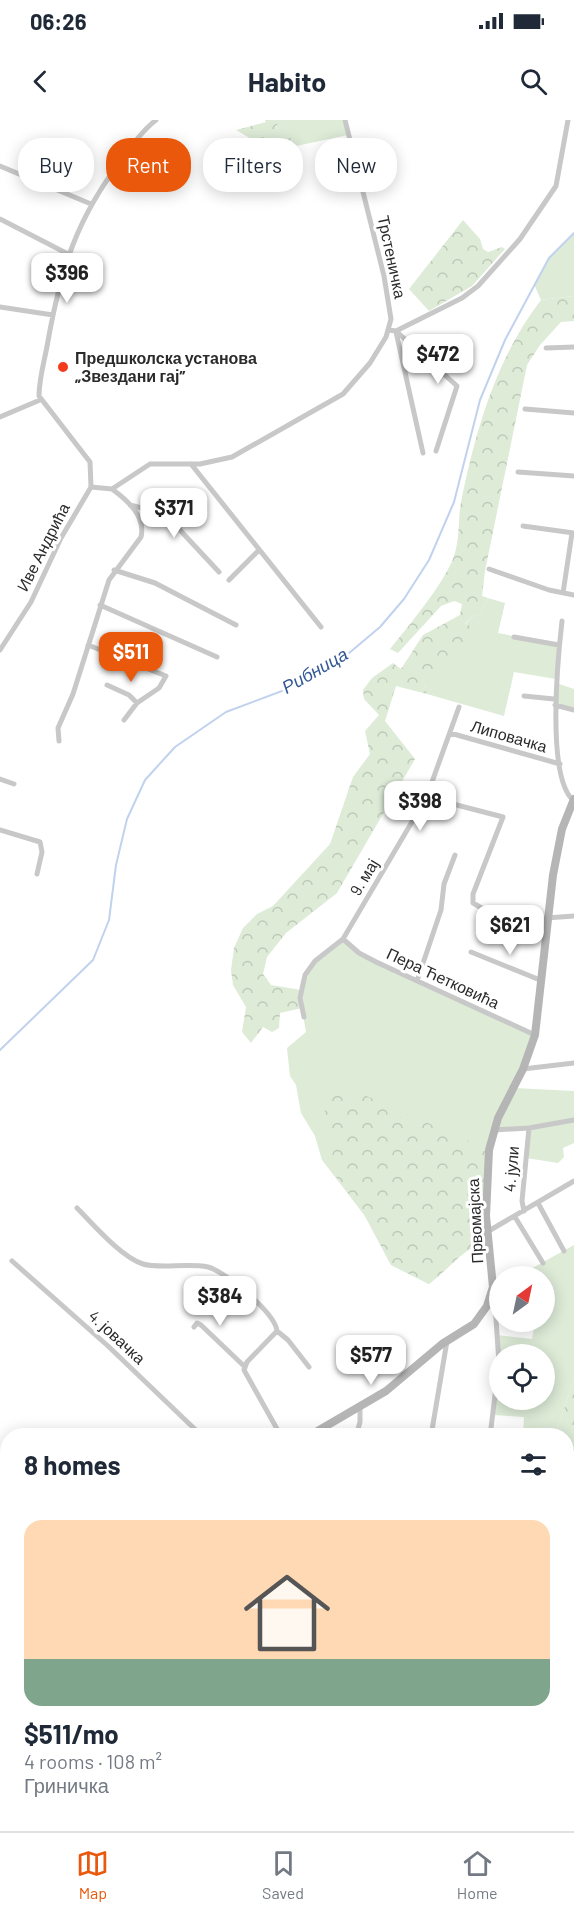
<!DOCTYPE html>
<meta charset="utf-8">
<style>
body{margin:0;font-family:Barlow,sans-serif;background:#f2f2f3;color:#1f2937;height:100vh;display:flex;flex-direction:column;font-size:22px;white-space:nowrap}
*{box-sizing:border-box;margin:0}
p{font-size:20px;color:#747a83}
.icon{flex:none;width:33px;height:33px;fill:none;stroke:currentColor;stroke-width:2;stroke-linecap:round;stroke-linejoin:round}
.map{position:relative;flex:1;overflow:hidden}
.drawer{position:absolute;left:0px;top:1308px;width:574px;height:404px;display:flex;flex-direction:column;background:#fff;border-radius:24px 24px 0 0;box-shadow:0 3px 15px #0003}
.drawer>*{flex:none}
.guide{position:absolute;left:18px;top:18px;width:538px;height:54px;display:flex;gap:12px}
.needle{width:39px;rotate:33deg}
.fabs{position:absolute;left:489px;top:1146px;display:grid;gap:12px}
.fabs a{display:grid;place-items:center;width:66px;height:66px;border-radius:50%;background:#fff;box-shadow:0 3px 15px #0003;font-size:30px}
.price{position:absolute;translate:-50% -51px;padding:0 14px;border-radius:12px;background:#fff;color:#222;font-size:20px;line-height:39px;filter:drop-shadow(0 2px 3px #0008)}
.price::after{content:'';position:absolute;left:50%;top:36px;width:18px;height:14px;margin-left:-9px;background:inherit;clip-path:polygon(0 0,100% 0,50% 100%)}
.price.on{background:#ea580c;color:#fff}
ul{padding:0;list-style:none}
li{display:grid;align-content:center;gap:12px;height:318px;padding:0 24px}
li span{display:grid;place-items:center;height:186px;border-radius:18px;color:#555}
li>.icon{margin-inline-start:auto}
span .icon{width:108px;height:108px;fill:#fffc;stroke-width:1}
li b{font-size:26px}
h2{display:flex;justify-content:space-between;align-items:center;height:72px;padding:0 24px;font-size:26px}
.tag{padding:0 21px;border-radius:24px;background:#fff;box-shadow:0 3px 15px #0003;font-size:21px;line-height:54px}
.tag.on{background:#ea580c;color:#fff}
.status{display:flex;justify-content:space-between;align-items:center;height:42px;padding:0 30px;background:#fff;direction:ltr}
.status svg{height:16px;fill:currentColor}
header{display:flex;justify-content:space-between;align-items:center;height:78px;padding:0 24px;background:#fff;font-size:27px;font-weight:700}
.menu{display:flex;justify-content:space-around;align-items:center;height:84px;border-top:2px solid #e0e1e3;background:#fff;font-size:16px;color:#747a83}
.menu a{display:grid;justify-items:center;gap:3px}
.menu .on{color:#ea580c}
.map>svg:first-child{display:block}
.grass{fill:#ddebd7;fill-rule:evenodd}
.forest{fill:url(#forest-crowns)}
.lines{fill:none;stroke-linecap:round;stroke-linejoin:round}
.stream{stroke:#c0d2ee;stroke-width:2}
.street{stroke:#c8c8c8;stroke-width:5}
.secondary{stroke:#b5b5b5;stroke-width:8}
.poi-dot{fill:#f53a1b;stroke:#fff;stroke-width:2}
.labels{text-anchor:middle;stroke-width:6;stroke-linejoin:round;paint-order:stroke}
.street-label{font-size:16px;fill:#2b2b2b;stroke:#fff}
.poi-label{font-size:16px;font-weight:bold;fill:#2b2b2b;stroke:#fff;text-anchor:start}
.water-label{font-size:18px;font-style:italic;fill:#335994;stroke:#fff}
</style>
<div class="status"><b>06:26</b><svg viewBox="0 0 49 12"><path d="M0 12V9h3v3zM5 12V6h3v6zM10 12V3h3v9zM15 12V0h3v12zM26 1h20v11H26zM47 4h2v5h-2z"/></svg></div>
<header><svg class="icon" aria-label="back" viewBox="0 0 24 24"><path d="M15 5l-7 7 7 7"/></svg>Habito<svg class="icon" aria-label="search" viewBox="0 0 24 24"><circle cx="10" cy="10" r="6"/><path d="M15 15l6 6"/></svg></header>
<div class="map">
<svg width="574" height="1711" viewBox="0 0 574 1711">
<defs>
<pattern id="forest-crowns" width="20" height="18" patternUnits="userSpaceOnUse" patternTransform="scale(1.5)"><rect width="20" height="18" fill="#ddebd7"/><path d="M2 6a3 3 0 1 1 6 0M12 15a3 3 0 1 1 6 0" fill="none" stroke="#becab9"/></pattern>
</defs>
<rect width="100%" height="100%" fill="#fff"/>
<path class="grass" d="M281,0h64l3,15 -57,12 1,-5 -13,-10 -3,-7z
M574,113v63l-33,4 -7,-16 15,-26z
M488,478l17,5 -7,30 61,12 -3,34 -42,-7 -10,44 -77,-22 -2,-10 40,-59 6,-8 9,-3z
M556,563l18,6v21l-19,-5z
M343,819l8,8 184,88 -21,53 60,3v52l-11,5 1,9 -6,6 -32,-5 3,-29 -35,1 -5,20 -1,90c-25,8 -38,28 -59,44l-38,-19 -26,-49 -43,-56 -7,-24 -14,-23 -5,-28 -6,-9 -3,-28 19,-16 -6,-34 10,-30z
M574,1125v135l-19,55h-32l1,-18 -31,-2 6,-52 -2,-28 35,4 3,-17h9v-46h-26zM500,1234h44v46h-44z
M567,1520h7v63l-7,2z
M574,1585v35l-7,13v-32z"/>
<path class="forest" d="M265,0h16l-5,6 3,6 12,6v9l-21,3 -34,-20 30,-8z
M463,100l17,19 3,10 5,3 14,-5 3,2 -33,37 -43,25 -20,-22z
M574,176v25l-13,1 -21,23 -13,20 -42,206 -3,25 6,2 -8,16 -9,3 -6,7 8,3v5l-48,52 2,10 -31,-8 -11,35 30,38 -78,134 -51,40 -19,24 -4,17 8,11 30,5 1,18 -22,5 -1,15 -7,4 -9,-5 -12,16 -9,-11 4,-25 -13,-22 -2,-15 3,-22 9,-20 14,-14 16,-8 57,-62 23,-67 17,-23 -5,-23 14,-16 -15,-16 -1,-9 9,-12 21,-15 8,6 22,-34 37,-20 2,-11 -8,-3 -13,5 -43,47 -8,-4c17,-21 56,-68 64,-93 6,-17 4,-37 7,-54 15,-72 35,-144 80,-202z
M337,963l152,67 -1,90c-25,8 -38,28 -59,44l-38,-19 -26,-49 -37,-50 9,-24 -21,-10z
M574,1260v89l-7,5v-38l-12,-1z
M574,1353v167h-7v-158z
M574,1620v91h-166l1,-7h158v-71z"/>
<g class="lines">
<path class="stream" d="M0,930l93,-90 16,-40 7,-55 11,-46 18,-39 30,-33 51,-35 64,-24 52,-29 38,-32 24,-28 25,-39 25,-58 26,-102 25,-60 44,-82 25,-25"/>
<path class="street" d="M0,46l91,38
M0,99l68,35
M0,187l53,8
M389,210l7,1 66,-33 16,-12 42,-47 36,-53 12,-66
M396,211l61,55 -21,65
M396,212l27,121
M546,228l28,-1
M525,289l49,4
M0,297l40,-17
M191,344l130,163
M518,352l56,4
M91,367l21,2 38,-25h50l32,-7 111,-63 27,-31 16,-26 5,-18 -7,-43 -39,-156
M130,385l35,9 54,58
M523,406l51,7
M489,449l60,21 25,5
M114,450l41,13 81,42
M229,460l30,-30
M563,473l9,-60
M100,485l117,52
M562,501c-4,35 -16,155 11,179
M514,517l45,8
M88,525l78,31 -7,12 -22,15 -13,17
M0,530l31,-48 30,-64 30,-51 -1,-25 -51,-66c0,-18 6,-37 9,-55 13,-73 29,-124 75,-183 10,-14 20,-28 33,-38
M107,565l22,10 8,8
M524,576l30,3
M555,585l19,5
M450,613l110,31
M59,621l-1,-13 15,-34 36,-114 32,-43c5,-21 -14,-37 -29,-48
M0,659l14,5
M426,677l77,20 -30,77v9l26,15 45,19
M0,710l40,12 2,10 -5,22
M546,798l28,-2
M343,819l16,14 17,9 159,73
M471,832l69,28
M417,861l24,-71 3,-26 11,-29
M304,897l-4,-19 5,-23 10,-14 28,-22 73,-124 16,-33 27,-75
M523,949l51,-6
M494,1010l35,-2 45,-8
M538,1083l26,48
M77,1088c16,16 44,49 66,56 15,5 45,-1 65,3 18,5 67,46 69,64l-30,31 -3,8 37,66
M524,1091l-2,-10 7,-73
M515,1097l28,46
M487,1112l87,-51
M12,1141l96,85 94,90
M490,1179l5,6 4,58 -9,73
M194,1207l3,-4 4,2 44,42
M277,1211l11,9 21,27
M356,1316l4,-14v-15
M431,1316l16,-95
M0,1377l8,6
M0,1571l8,-5
M0,1683l8,-5
M85,1704l4,7
M225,1704l7,7
M440,1711l3,-7"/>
<path class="secondary" d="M309,1316l77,-45 56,-47 32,-20 13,-18 6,-19 -7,-71 3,-66 9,-32 25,-49 12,-34 18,-160 9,-46 12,-30
M0,1504l8,-7"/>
</g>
<circle class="poi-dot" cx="63" cy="247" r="6"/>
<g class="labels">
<g class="street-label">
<text transform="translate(392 137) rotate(78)" y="6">Трстеничка</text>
<text transform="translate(43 427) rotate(-63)" y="6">Иве Андрића</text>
<text transform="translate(509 616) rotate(16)" y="6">Липовачка</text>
<text transform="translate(364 757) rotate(-59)" y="6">9. мај</text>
<text transform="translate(443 858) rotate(25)" y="6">Пера Ћетковића</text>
<text transform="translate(511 1049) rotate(-85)" y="6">4. јули</text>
<text transform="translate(475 1101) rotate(-93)" y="6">Првомајска</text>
<text transform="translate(117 1217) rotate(43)" y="6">4. јовачка</text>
</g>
<g class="poi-label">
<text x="75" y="244">Предшколска установа<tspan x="75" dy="18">„Звездани гај”</tspan></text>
</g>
<g class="water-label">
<text transform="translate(315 551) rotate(-30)" y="6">Рибница</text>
</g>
</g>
</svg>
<div class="fabs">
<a><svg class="needle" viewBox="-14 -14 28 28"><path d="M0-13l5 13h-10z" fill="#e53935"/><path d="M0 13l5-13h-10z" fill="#747a83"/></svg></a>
<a><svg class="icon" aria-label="locate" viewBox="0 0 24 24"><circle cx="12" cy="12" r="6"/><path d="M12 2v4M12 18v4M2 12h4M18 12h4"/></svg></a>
</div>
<b class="price" style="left:67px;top:184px">$396</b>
<b class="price" style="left:438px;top:265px">$472</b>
<b class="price" style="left:174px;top:419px">$371</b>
<b class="price on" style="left:131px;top:563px">$511</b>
<b class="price" style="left:420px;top:712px">$398</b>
<b class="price" style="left:510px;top:836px">$621</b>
<b class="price" style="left:220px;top:1207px">$384</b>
<b class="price" style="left:371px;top:1266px">$577</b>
<div class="guide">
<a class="tag">Buy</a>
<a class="tag on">Rent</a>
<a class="tag">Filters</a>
<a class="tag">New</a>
</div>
<section class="drawer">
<h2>8 homes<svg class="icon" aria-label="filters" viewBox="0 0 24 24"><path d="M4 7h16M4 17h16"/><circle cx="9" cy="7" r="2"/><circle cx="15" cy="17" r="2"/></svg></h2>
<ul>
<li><span style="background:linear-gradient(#ffd9b3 75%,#7fa58c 0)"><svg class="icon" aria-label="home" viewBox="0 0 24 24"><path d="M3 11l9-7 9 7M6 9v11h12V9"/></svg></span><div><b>$511/mo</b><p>4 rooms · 108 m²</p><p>Гриничка</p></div></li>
</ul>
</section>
</div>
<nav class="menu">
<a class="on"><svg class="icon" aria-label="map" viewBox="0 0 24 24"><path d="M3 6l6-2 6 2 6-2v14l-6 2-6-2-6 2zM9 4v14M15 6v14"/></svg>Map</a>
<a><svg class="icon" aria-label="saved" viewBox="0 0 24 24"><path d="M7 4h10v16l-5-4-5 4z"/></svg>Saved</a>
<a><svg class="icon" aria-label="home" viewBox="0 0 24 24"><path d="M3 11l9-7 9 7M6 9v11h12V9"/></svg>Home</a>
</nav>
